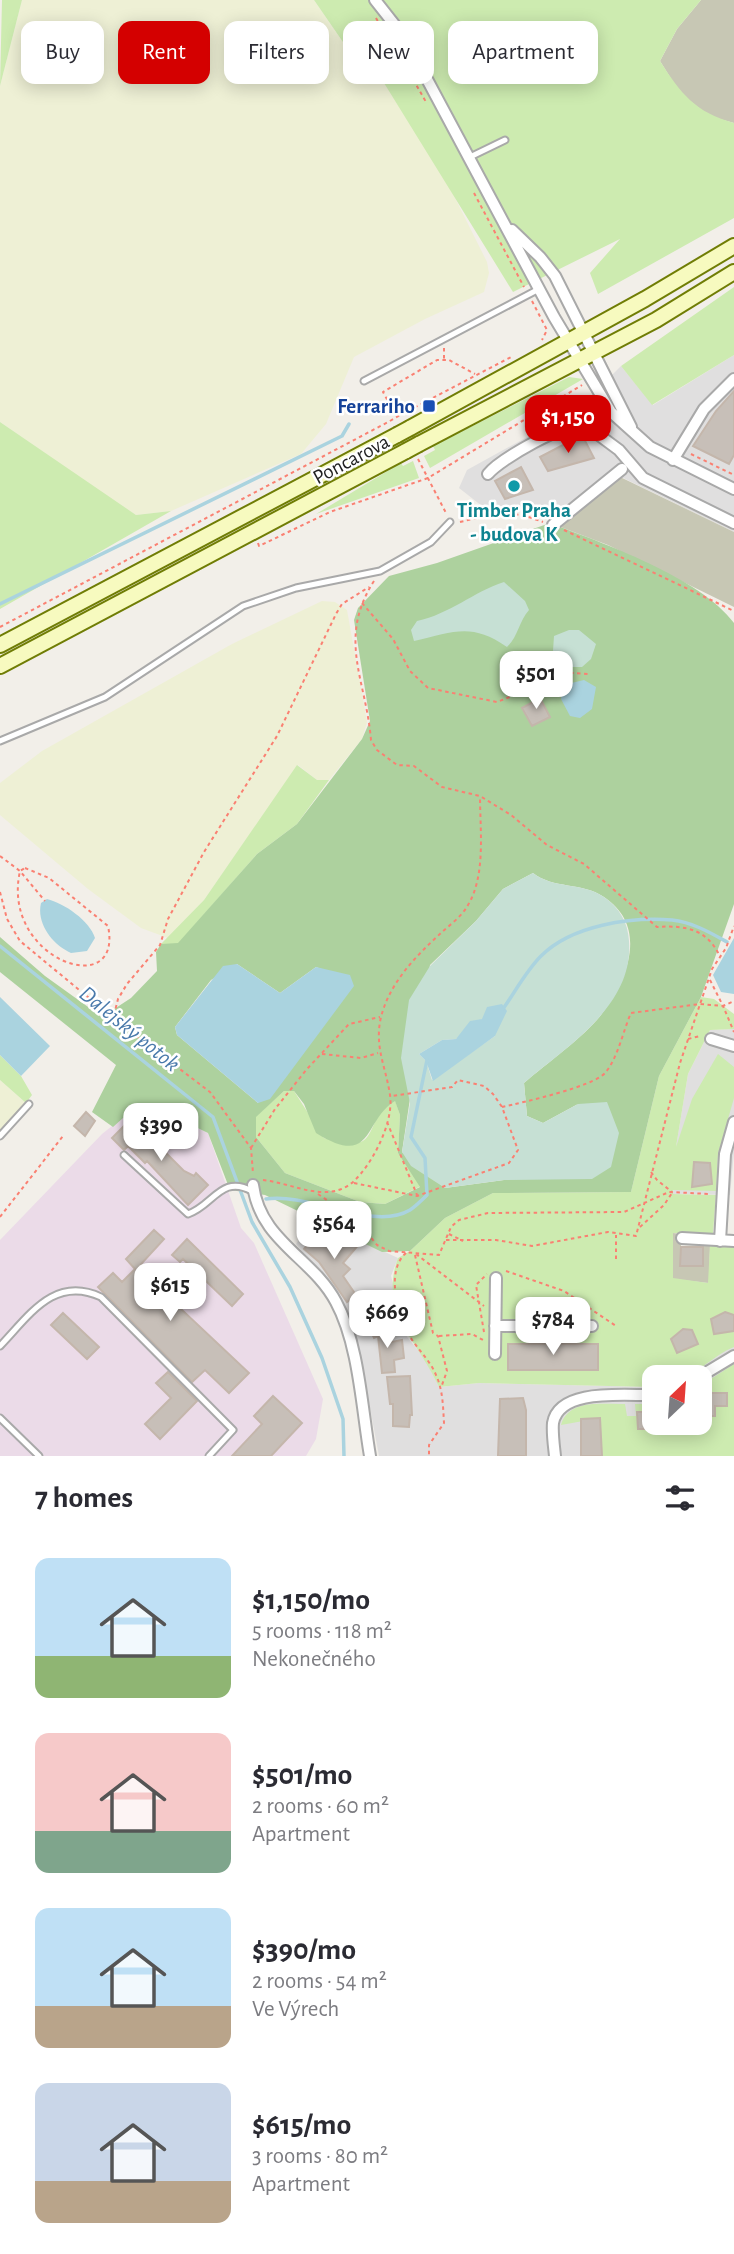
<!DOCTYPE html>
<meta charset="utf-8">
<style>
body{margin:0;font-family:"Alegreya Sans",sans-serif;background:#f2f2f3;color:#2b2b33;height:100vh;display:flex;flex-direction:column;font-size:26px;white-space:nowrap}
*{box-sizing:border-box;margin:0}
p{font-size:23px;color:#7c7c81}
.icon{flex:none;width:38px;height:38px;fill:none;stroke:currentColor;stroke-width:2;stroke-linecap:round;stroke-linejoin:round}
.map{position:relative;height:1456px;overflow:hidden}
.sheet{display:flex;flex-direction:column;background:#fff;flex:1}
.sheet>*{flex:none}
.guide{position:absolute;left:21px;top:21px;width:693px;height:63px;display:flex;gap:14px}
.needle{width:46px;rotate:25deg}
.tools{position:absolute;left:642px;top:1365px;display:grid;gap:14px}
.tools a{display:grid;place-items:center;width:70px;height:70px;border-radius:14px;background:#fff;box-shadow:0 4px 18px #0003;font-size:35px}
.price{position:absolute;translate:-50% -60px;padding:0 16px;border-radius:14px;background:#fff;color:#222;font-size:23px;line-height:46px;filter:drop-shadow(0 2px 4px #0008)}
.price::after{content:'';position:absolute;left:50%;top:42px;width:21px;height:16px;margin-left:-10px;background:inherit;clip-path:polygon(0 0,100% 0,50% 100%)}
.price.current{background:#d40000;color:#fff}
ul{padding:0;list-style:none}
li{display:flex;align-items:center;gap:21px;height:175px;padding:0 35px}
li span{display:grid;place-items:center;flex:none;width:196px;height:140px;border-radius:14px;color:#555}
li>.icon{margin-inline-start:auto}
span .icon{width:84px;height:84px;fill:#fffc;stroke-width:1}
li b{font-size:30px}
h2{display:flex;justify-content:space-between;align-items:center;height:84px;padding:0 35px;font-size:30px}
.pill{padding:0 24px;border-radius:14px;background:#fff;box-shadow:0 4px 18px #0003;font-size:24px;line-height:63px}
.pill.current{background:#d40000;color:#fff}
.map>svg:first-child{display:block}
.residential{fill:#e0dfdf}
.industrial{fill:#ebdbe8}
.construction{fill:#c7c7b4}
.farmland{fill:#eef0d5}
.grass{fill:#cdebb0}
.forest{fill:#add19e;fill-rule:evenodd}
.wetland{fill:#c6e0d4;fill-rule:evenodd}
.water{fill:#aad3df}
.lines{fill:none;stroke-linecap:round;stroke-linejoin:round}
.stream{stroke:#aad3df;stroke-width:3.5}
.building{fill:#c7bfb8;stroke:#c4b6ab;stroke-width:2}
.lane-casing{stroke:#a9a9a9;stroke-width:9}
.street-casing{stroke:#a9a9a9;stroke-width:14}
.secondary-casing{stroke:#707d05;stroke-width:18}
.path{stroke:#fa8072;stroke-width:2;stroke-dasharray:3.5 3.5;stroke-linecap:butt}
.lane{stroke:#fff;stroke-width:5}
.street{stroke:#fff;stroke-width:10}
.secondary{stroke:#f7fabf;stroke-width:14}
.secondary-bridge-casing{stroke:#707d05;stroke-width:18;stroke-linecap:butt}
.path-bridge{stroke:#fa8072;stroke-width:2;stroke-dasharray:3.5 3.5;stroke-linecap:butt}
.secondary-bridge{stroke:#f7fabf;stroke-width:14}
.transit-dot{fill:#1a4fb4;stroke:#fff;stroke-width:2.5}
.culture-dot{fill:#0f9aa8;stroke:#fff;stroke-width:2.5}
.labels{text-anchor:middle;stroke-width:5;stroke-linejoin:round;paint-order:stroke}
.transit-label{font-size:21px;font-weight:bold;fill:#164399;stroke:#fff;text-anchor:end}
.street-label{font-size:21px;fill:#222;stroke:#fff}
.culture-label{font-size:21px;font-weight:bold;fill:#0d838f;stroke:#fff}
.water-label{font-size:23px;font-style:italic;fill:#4a7aab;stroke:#fff}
</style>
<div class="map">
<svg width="734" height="1456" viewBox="0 0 734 1456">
<rect width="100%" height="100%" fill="#f2efe9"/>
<path class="residential" d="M734,355v177l-117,-57 -59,45 -27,-13 -49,-1 -23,-18 8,-18 111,-61 43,-43 32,39z
M734,1029v123l-4,43 -57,-1 1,-35 14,-85 22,-44z
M324,1224l74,34 -7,18 16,61 22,26 10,24 40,-4 175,4v36h46v-46h-36l9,-98 61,6v171h-355l-15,-80 -21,-71 -47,-61 14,-19z"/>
<path class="industrial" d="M152,1106l56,27 33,95 13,15 69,156 -7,40 -10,17h-306v-216l102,-106 20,-16z"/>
<path class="construction" d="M701,0h33v123l-25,-7 -29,-23 -20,-32 17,-32z
M616,475l118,57v75l-126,-62 -58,-22z
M673,1233l9,1 -1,12 29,-1 -1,38 -36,-4z"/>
<path class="farmland" d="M22,0h292l31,45 31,25 73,116 38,76 2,11 -5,19 -59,27 -71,38 -28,67 -25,30 -130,57 -35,4 -19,-12 -117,-81v-336z
M322,601l13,1 12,8 20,112 -5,17 -33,41h-12l-19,-15 -94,135 -36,38 -27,-10 -53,-39 -88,-74v-32l42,-32 190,-107z
M0,1080l26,23 -26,29z"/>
<path class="grass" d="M2,0h20l-22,86z
M314,0h387l-24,29 -17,32c21,33 35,51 74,62v95l-136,76 -8,-21 30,-34 -107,53 -137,-222 -31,-25z
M734,287v68l-82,50 -31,-39z
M569,377l14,2 -153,89 -6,-12 11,-6 -2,-4z
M0,422l136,93 35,-4 -171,98z
M413,461l6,17 -103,36 85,-51 2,3z
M297,765l20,15h12l-32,44 -40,30 -79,90h-17l43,-44z
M701,997l13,2 20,15v15l-24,1 -22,44 -12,73 16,-48 26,-45 16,13v31l-16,56 -2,37 -43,-1v4l43,1 -3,38h-40v45l35,5 2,-38 24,1v70l-9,-4 -14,7 3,15 20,-3v16c-21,8 -37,30 -60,30l1,-5 -9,-1 -1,6h-11v10l-175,-4 -40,4c-20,-46 -61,-74 -41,-129l12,-7 35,-33 48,-25 138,-1 28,-116z
M0,1055l21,21 11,19 -6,8 -26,-23z
M284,1091h10l30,47c62,18 34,-14 71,-38l5,15 -2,38 23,33 -36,18 -25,-2 -75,-29 -29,-36 -1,-20z
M734,1364v92h-132l-2,-38 -39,7c8,-27 42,-20 64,-21l2,12h9l-1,-12h19v9l-16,1v15h22v-6h40v-37z"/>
<path class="forest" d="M550,523c52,20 150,54 184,100v281l-33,93 -42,79 -28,116 -138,1 -48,25 -35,33 -28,1 -117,-57 -35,-5 -22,-57 -56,-27 -29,12 -10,9 -21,-15 24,-47 -116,-93v-35l45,39 57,41 29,-19 26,-27 -1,-19 5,-8 17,-1 79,-89 40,-30 65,-85 8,-18 -16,-101 4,-12 31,-32 48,-13zM533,873c20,16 49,9 71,24 45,30 24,82 -3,118 -16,21 -55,49 -77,68l3,33 16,7 35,-19 -74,76 -59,8 -43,-36 28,-187 46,-44 27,-32zM237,964l43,29 36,-26 8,3 -66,133 -81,-68 -2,-8 36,-47zM284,1091h10l10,13 12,29c58,36 47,-13 79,-32l5,14 -2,38 22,34 -35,17 -25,-2 -75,-29 -29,-36v-20z"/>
<path class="wetland" d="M504,582l21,19 4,9c-10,11 -11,27 -22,37 -36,-25 -53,-15 -93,-6l-3,-11 6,-9c33,-7 56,-29 87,-39z
M569,630h10l17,14 -5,15 -9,8h-12l-17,-16 1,-15z
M533,873c20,16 49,9 71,24 16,11 24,26 25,44 5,65 -62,105 -105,142l3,33 16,7 35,-19 29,-2 12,31 -8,34 -19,12 -88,1 -59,8 -34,-22 -9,-14 8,-49 -9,-45 8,-58 21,-34 46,-45 27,-32zM482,1019l13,17 -63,44 -6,-19 -7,-7 23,-14 14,-1z"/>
<path class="water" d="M584,680l12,7 -4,22 -12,9 -10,-2 -9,-17 2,-14z
M47,899c17,4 43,22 48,39l-8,13 -16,2c-18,-8 -35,-29 -30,-50z
M734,938v56l-13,-2 -8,-17z
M237,964l43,29 36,-26 34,8 4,11 -84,113 -12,4 -81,-68 -2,-8 48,-61z
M0,997l50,49 -29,30 -21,-21z
M502,1004l5,7 -12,25 -62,45 -7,-20 -7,-7 23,-14 14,-1 14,-18 12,-2 5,-12z"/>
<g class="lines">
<path class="stream" d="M0,604l342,-168 7,-12
M0,946l213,171 39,105 38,65 32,71 21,61 1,37
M503,1009c12,-17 23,-38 38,-53 31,-31 89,-39 131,-36 20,2 39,13 55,22
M266,1199c43,-7 107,33 144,11 6,-4 12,-10 17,-15l-2,-37 -14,-21 16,-77"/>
</g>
<path class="building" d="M734,391v64l-5,9 -36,-18 23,-35z
M582,435l12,23 -46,13 -8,-14z
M521,467l12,23 -28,9 -10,-18z
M538,694l12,23 -18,9 -10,-18 11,-6 -2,-4z
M86,1112l9,9 -10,15 -11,-10z
M129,1121l33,32 2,-2 20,20 10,5 2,-3 12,12 -20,20 -41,-44 -2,2 -17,-17 -4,4 -12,-12z
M694,1162l16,1 2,21 -20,3z
M154,1230l10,9 -23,25 10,10 -3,4 101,95 -20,20 -24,-23 -13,12 -94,-95 15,-14 9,9 13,-13 -9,-10z
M317,1234l16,14 8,-10 19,5 -17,20 7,6 -7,7 13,19 -9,7 -28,-40 -15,-13z
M187,1239l56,55 -11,12 -49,-47 -3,3 -8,-7z
M681,1247h22v19h-23z
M725,1312l9,3v16l-20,3 -3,-15z
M63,1313l36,34 -12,12 -36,-34z
M375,1321l12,22 15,-3 2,18 -10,2 1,12 -13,1 -4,-37 -4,2 -6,-13z
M683,1329l9,1 6,14 -21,9 -6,-14z
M508,1344h90v26h-90z
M168,1372l29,29 -37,38 -15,-15 26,-26 -15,-15z
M410,1376l2,39h-2l-1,12 -16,-1v-22h-3l-3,-27z
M704,1393h23v13h-12v10h-11z
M273,1396l29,27 -31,33h-39l30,-32 -8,-8z
M523,1398l3,12v46h-28l2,-57z
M637,1412h16l1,17h-16z
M600,1418l2,38h-21v-37z"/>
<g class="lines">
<defs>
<path id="lane" d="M470,157l35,-17
M364,381l175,-92
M0,741l105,-44 138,-91 53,-18 84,-17 51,-29 19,-20
M0,1136l29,-32
M124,1155l64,59c25,-8 33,-40 64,-23
M0,1346c29,-30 54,-71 101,-49l132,133 -24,26
M0,1418l39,38"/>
<path id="street" d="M375,0l30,38 149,279 57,95 39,35 84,42
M512,230l28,27 15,19 76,151
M673,460l31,-51 30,-30
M488,474c12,-15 78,-52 96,-50l35,26 24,28 91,45
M553,525l69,-56
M711,1039l23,7
M253,1185c7,56 60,73 83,117 23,42 26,108 34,154
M682,1238l52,3
M720,1241l5,-87 9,-32
M495,1326h97
M495,1354l1,-76
M699,1377l35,-21
M555,1456c-1,-10 -3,-23 -2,-33 6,-36 74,-27 101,-28"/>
<path id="secondary" d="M410,428l235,-129 89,-53
M419,444l237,-124 78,-48
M0,645l397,-210
M0,666l406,-215"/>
</defs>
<use href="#lane" class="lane-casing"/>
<use href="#street" class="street-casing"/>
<use href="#secondary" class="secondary-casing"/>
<path class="path" d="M376,18l5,9
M389,37l37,65
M474,193l50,94
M532,301l15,29 -5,10
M444,348v12
M394,412l-11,-20 54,-32h12l26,14
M402,414l111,-58
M691,454l43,21
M418,459l28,54
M460,522l38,-9 25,2 20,7
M564,530l170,81
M258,543l1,3 71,-34 98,-34 154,-93
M374,581c-37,58 -8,98 -3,159l6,10 20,15 17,1 28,21 38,9 31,19 36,30 37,19 73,63c28,-2 51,2 63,30
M362,603l31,36 17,32 18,17 69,14 38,-15 25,-15 29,2
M0,627l390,-206
M0,856l20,15 25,30
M25,868l24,10 59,48c16,76 -108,34 -88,-55z
M0,892l7,27 13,22 98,81 92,70 41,56 2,25
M710,980l13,26 11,-5
M118,1022l-3,-11 3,-12 9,-15 33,-39 8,-26 36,-67 73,-116 59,-122 6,-10 27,-17
M688,1039l12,-3
M322,1054l39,4 17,-5
M502,1107c22,-5 90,-20 103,-34 13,-15 18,-42 26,-60l69,-9 23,2 11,26
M387,1122l30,73
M251,1148l24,-39 32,-40 42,-45 31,-7
M651,1172l6,8 15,12
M263,1180c30,3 65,25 91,1 19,-18 40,-59 36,-86 -4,-28 -16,-48 -9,-78 9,-35 35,-61 61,-85 9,-8 20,-16 26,-27 18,-30 12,-75 12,-109
M354,1183l63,13 92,-33 9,-13 -16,-43 -9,-13 -9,-8 -26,-6 -6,7 -60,9
M318,1194l41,28 18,23 12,6 50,4 12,-28 8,-7 29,-7 136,-1 45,-20 41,2
M0,1217l63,-81
M640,1227l24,-22 8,-12
M449,1234l14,7
M446,1240h50l36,6 76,-14 28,4 44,-173 32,-94 14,-21 8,-22
M406,1253c-21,18 -8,61 3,82 8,14 21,25 27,40 7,15 7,32 8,48l-15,22v11
M416,1254l68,52
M415,1255l18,78 5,3 9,35 -5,14
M616,1259v-24
M506,1271l58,20 52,35
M484,1332l-8,-47 11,-11
M439,1336l33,-2 11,6"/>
<use href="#lane" class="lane"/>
<use href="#street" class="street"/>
<use href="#secondary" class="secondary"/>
<defs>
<path id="secondary-bridge" d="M397,435l13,-7
M406,451l13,-7"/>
</defs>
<use href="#secondary-bridge" class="secondary-bridge-casing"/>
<path class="path-bridge" d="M390,421l12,-7"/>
<use href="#secondary-bridge" class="secondary-bridge"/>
</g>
<rect class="transit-dot" x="422" y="399" width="14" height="14" rx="3.5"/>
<circle class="culture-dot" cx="514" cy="486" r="7"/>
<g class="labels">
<g class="transit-label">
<text x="415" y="413">Ferrariho</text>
</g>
<g class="street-label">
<text transform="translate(351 459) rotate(-28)" y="7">Poncarova</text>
</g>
<g class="culture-label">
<text x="514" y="517">Timber Praha<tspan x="514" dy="24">- budova K</tspan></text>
</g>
<g class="water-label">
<text transform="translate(130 1028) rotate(39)" y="8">Dalejský potok</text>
</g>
</g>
</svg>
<div class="tools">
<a><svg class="needle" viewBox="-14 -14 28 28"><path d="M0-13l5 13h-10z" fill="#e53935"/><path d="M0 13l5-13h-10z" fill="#7c7c81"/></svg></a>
</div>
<b class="price current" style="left:568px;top:455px">$1,150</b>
<b class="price" style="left:536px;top:711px">$501</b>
<b class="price" style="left:161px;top:1163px">$390</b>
<b class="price" style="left:334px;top:1261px">$564</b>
<b class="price" style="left:170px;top:1323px">$615</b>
<b class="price" style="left:387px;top:1350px">$669</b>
<b class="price" style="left:553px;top:1357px">$784</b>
<div class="guide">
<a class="pill">Buy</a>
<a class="pill current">Rent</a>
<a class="pill">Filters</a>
<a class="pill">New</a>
<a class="pill">Apartment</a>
</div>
</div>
<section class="sheet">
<h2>7 homes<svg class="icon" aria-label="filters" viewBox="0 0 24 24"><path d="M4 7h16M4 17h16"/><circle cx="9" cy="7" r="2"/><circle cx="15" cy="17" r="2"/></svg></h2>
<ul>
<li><span style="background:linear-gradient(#bfe0f5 70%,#8fb573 0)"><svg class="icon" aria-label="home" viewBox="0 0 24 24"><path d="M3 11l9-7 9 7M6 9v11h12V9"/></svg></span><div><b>$1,150/mo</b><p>5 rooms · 118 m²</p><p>Nekonečného</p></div></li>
<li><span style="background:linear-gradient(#f6c9c9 70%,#7fa58c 0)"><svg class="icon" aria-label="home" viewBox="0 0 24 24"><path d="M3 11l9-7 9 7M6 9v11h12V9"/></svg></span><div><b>$501/mo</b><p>2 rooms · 60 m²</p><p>Apartment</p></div></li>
<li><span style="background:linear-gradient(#bfe0f5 70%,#b9a48a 0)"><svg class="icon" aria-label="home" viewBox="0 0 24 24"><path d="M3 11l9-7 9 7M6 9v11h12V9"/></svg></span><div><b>$390/mo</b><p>2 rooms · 54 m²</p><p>Ve Výrech</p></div></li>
<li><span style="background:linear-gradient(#c9d6e8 70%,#b9a48a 0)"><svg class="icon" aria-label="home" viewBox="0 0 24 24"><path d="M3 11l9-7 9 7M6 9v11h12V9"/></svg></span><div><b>$615/mo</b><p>3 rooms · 80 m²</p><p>Apartment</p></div></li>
</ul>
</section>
